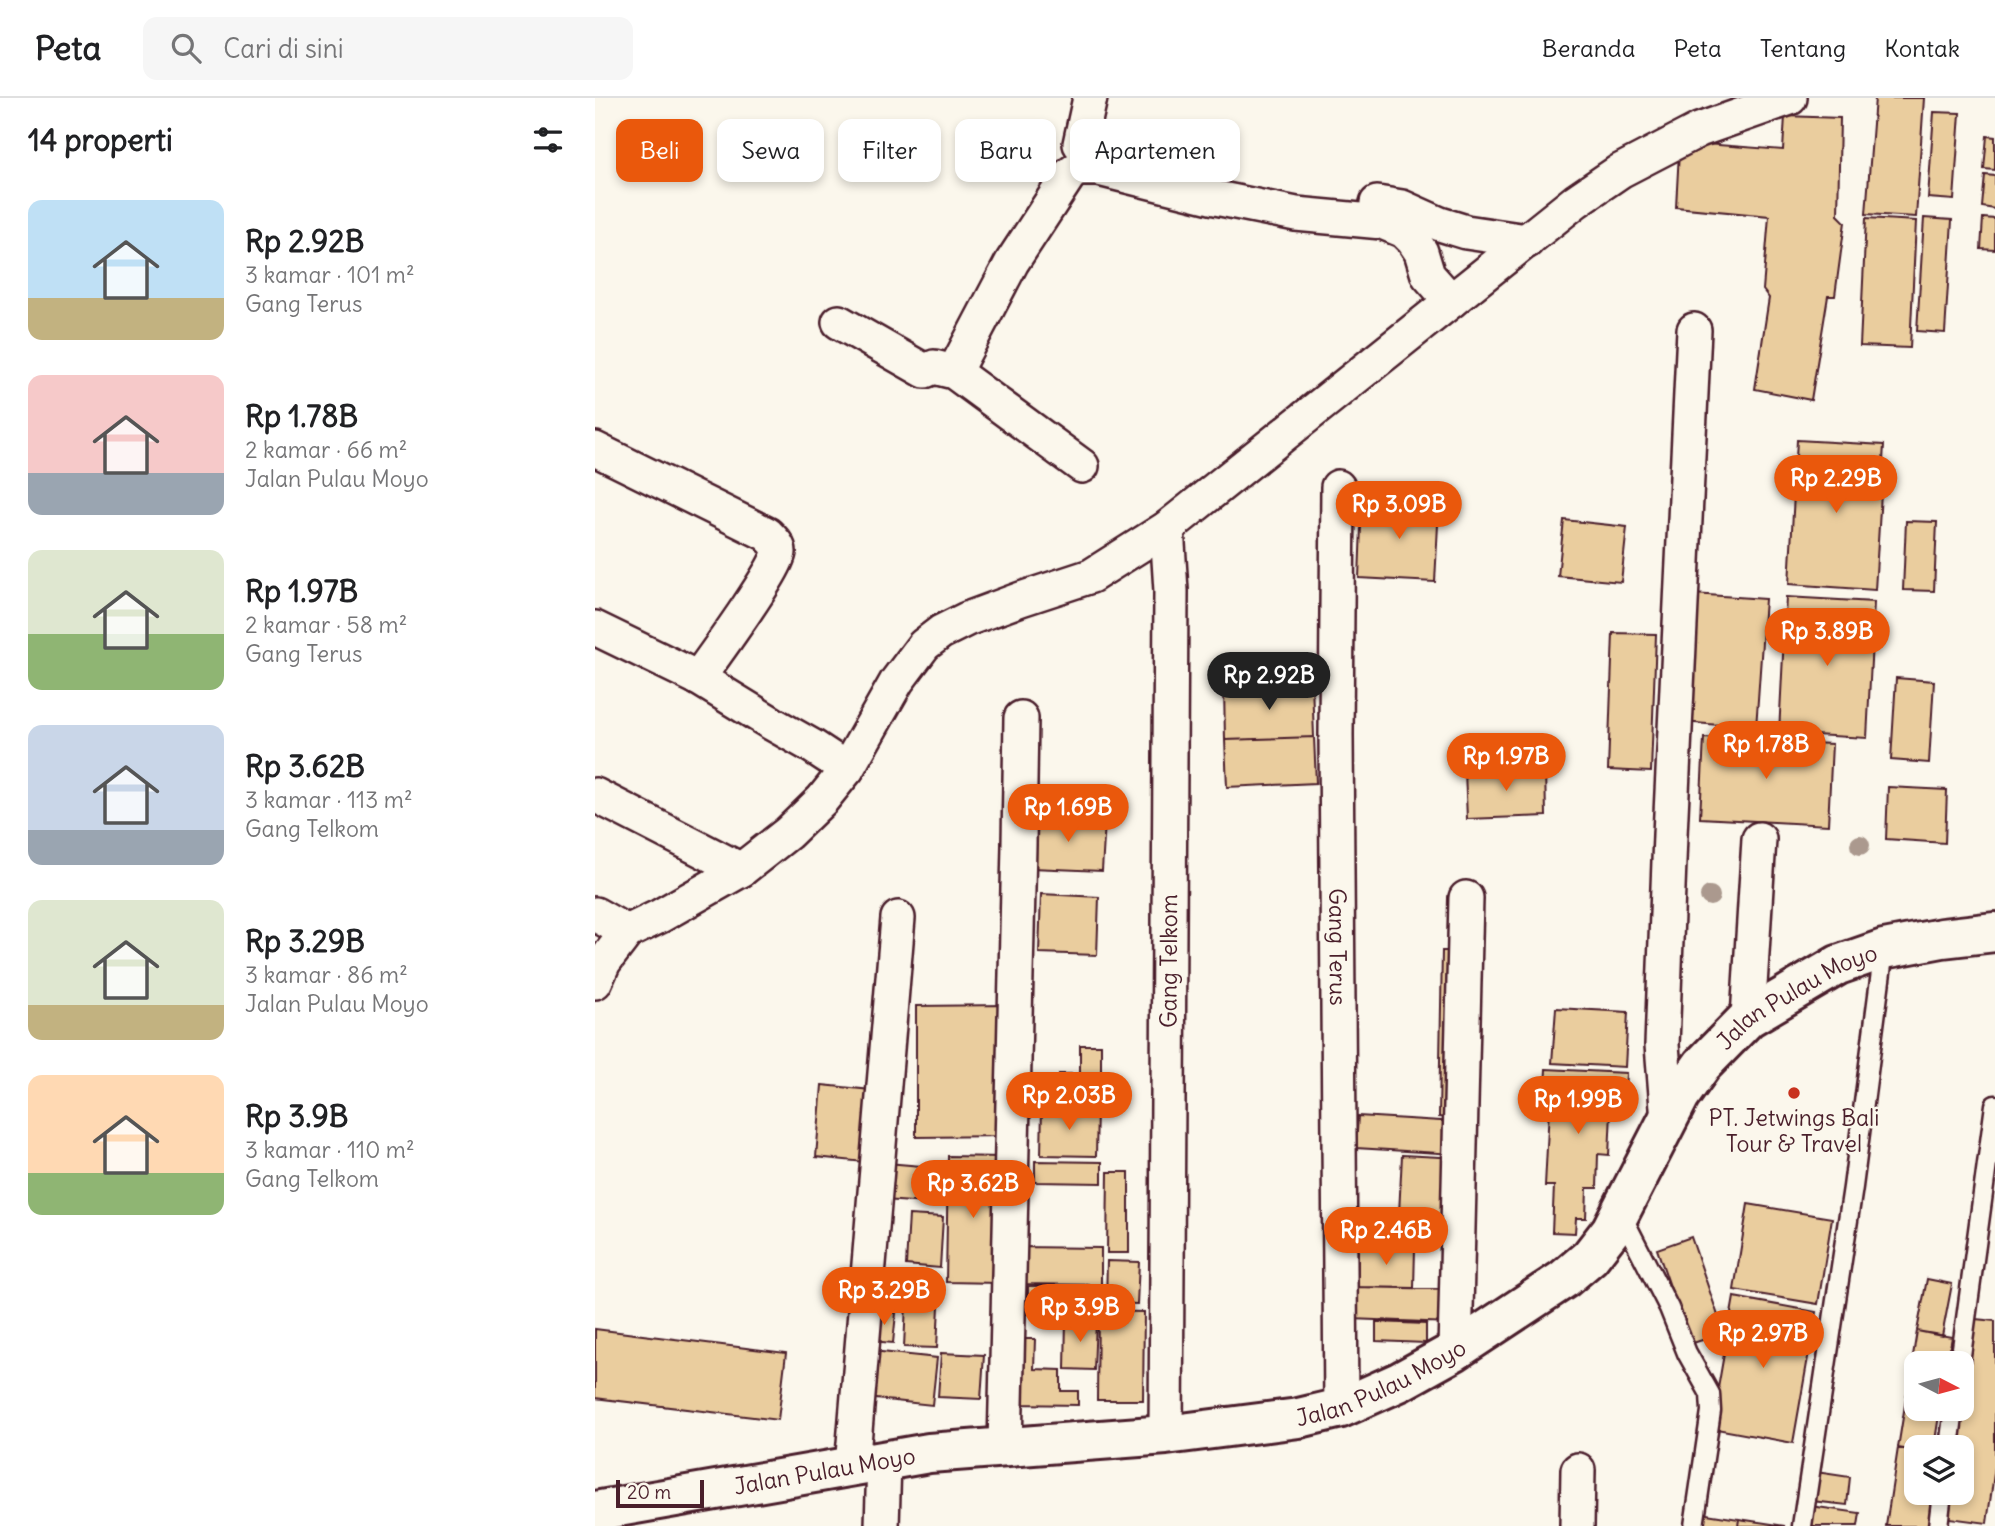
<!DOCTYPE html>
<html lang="id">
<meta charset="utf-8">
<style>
body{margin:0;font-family:Delius,sans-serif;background:#f6f6f6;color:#202124;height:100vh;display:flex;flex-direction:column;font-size:26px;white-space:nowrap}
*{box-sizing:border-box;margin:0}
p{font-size:23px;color:#757577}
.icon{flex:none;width:38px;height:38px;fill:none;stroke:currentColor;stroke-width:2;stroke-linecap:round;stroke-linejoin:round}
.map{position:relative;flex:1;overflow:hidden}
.details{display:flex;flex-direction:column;background:#fff;width:595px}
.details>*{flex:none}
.banner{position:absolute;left:21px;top:21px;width:665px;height:63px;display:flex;gap:14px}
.needle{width:46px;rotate:96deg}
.fabs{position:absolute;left:1309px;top:1253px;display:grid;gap:14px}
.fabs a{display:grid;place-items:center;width:70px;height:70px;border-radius:14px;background:#fff;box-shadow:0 4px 10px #0003;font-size:35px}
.scale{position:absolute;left:21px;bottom:18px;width:88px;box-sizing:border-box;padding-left:7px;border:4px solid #4a1f2b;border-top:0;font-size:19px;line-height:24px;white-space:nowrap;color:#4a1f2b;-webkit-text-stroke:5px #fbf7ec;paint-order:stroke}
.price{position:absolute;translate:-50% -60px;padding:0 16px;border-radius:24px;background:#ea580c;color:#fff;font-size:23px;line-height:46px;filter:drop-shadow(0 2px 4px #0008)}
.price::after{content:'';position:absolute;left:50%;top:42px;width:21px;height:16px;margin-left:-10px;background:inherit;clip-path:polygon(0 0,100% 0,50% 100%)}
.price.current{background:#222;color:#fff}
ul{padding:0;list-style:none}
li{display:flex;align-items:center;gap:21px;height:175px;padding:0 28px}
li span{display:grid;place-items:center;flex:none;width:196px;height:140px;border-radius:14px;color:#555}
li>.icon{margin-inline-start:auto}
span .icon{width:84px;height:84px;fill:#fffc;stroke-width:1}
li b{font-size:30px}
h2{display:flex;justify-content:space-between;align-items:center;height:84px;padding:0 28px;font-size:30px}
.tag{padding:0 24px;border-radius:14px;background:#fff;box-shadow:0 4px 10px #0003;font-size:24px;line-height:63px}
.tag.current{background:#ea580c;color:#fff}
header{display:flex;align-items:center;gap:42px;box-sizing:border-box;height:98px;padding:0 35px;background:#fff;border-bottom:2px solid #e0e0e0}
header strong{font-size:33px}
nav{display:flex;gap:38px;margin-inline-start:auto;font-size:24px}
.search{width:490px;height:63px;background:#f6f6f6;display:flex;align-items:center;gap:18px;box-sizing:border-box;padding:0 24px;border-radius:14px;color:#757577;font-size:26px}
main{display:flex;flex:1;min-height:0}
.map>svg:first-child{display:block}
.building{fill:#eacd9e;stroke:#4a1f2b;stroke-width:2}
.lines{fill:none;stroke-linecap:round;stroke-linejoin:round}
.lane-casing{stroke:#4a1f2b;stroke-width:23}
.street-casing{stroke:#4a1f2b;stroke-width:38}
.secondary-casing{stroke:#4a1f2b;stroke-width:44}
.lane{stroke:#fbf7ec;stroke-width:18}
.street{stroke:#fbf7ec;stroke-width:33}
.secondary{stroke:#fbf7ec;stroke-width:38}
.tree{fill:#ab998e}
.poi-dot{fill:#c8321e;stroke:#fbf7ec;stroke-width:2.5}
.labels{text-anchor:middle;stroke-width:5;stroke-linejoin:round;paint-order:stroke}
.street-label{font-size:23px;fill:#4a1f2b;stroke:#fbf7ec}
.poi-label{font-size:23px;fill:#4a1f2b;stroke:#fbf7ec}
</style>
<header>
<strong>Peta</strong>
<div class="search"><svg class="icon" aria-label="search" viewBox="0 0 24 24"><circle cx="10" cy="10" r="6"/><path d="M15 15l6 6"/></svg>Cari di sini</div>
<nav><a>Beranda</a><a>Peta</a><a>Tentang</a><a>Kontak</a></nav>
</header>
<main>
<section class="details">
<h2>14 properti<svg class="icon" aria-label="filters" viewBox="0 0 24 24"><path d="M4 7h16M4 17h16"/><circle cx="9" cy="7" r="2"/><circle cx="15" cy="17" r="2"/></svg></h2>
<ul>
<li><span style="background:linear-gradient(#bfe0f5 70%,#c2b280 0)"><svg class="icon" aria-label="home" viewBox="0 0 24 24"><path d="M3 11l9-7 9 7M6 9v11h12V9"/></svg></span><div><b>Rp 2.92B</b><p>3 kamar · 101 m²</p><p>Gang Terus</p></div></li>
<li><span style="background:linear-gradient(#f6c9c9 70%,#9aa5b1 0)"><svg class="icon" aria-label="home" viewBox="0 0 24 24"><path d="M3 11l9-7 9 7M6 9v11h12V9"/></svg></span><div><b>Rp 1.78B</b><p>2 kamar · 66 m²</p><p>Jalan Pulau Moyo</p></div></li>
<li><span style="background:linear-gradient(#dfe7d0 60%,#8fb573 0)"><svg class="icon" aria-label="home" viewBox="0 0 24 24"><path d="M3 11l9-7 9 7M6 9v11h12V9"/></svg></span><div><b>Rp 1.97B</b><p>2 kamar · 58 m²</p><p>Gang Terus</p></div></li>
<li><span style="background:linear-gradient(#c9d6e8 75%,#9aa5b1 0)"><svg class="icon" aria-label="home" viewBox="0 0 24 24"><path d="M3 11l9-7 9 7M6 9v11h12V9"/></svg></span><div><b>Rp 3.62B</b><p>3 kamar · 113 m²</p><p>Gang Telkom</p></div></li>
<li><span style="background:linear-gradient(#dfe7d0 75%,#c2b280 0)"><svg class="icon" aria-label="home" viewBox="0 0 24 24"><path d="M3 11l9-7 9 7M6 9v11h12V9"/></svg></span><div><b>Rp 3.29B</b><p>3 kamar · 86 m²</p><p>Jalan Pulau Moyo</p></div></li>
<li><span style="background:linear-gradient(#ffd9b3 70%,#8fb573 0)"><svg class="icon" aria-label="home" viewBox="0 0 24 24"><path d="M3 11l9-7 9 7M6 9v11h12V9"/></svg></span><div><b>Rp 3.9B</b><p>3 kamar · 110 m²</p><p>Gang Telkom</p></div></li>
</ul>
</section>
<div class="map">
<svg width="1400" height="1428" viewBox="0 0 1400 1428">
<rect width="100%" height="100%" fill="#fbf7ec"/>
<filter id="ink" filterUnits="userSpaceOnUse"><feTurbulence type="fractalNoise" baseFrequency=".0143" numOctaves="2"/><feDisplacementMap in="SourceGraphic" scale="14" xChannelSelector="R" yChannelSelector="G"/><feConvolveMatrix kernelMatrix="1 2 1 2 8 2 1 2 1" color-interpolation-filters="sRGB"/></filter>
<g filter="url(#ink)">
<path class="building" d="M1280,0h49l-8,119 -50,-3z
M1339,14l26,1 -6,87 -26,-2z
M1190,18l55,2 -2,97 7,7 -10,74h-7l-17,104 -56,-11 14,-91 -6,-8 6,-74 -93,-9 3,-55 13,-9 91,7z
M1392,38l8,1v33l-11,-1z
M1390,77l10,1v33l-13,-2z
M1271,120l50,3 -6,127 -50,-2z
M1329,120l28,2 -7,113 -28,-2z
M1388,120l12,1v31l-14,-1z
M1202,342l87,5 -9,145 -86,-6z
M767,403l77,4 -4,77 -76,-4z
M969,422l63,7 -6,55 -63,-6z
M1311,423l31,1 -3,69 -31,-1z
M1098,496l72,5 -9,129 -73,-6z
M1191,499l88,5 -7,136 -88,-5z
M1018,535l43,1 -5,138 -43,-2z
M1301,580l38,3 -5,82 -38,-3z
M717,586l2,53 -89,3 -1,-53z
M719,639l2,46 -89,4 -2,-47z
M1109,640l128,6 -4,81 -128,-7z
M950,669l1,49 -79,3 -2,-48z
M1293,689l59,3 -2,53 -59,-4z
M439,720l71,3 -3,50 -70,-3z
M446,796l58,3 -2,58 -58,-2z
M847,853h18l-3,167 -18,-1z
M410,907l1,131 -90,1v-131z
M961,910l72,4 -3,55 -73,-4z
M485,947h21v51h-41l-1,-22h21z
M951,971l80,4 -2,40 -13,-1 -2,43 -11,-1 -1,34h-10l-1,30h-10l-1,15 -23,-1 2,-46h-9l4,-78h-5z
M227,987l49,5 -7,72 -48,-5z
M447,1009l55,2 -1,47 -55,-1z
M763,1018l99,6 -2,32 -99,-6z
M807,1057l57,3 -3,77 -58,-2z
M353,1058l53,1 -2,126 -53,-1z
M440,1063l67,1v21l-67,-1z
M292,1065l57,5 -3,36 -57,-4z
M513,1074h21v81h-22z
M1153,1106l84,14 -14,86 -84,-14z
M314,1117l34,2 -3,51 -34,-3z
M1096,1139l33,96 -34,11 -33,-95z
M424,1149l82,1v37l-83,-1z
M763,1149l57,1 -1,40 -56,-1z
M512,1163l32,1 -2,42 -31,-1z
M1332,1181l25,5 -10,52 -25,-5z
M312,1184l33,2 -3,64 -33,-1z
M433,1188h69v28h-69z
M757,1189l100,2 -1,34 -100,-4z
M1139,1199l82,15 -23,131 -82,-15z
M280,1212l21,3 -3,30 -22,-2z
M503,1213l46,1 -1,88h-46z
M471,1221l30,1 -2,50 -29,-1z
M1380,1221l20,2v146l-8,56 -38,-5 3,-25h10v-46h-4z
M781,1224l50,2v19l-50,-2z
M0,1231l191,24 -8,67 -183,-22z
M1322,1233l35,6 -5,26h-31v46h24l-6,38h-18v4l-18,-3z
M421,1241h19l-1,30 27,1v21h17v14l-63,-1z
M277,1253l65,7 -5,47 -65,-7z
M346,1255l43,2 -3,44 -43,-2z
M1303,1350l18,3v42h17l-5,33h-42z
M1221,1374l34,5 -3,28 -35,-4z
M1215,1408l50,7 -2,13h-51z
M1105,1415l39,6 -1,7h-40z
M1144,1421l46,7h-47z"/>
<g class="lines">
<defs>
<path id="lane" d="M1025,1114l49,96 18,45 23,41 1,17 -17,115
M1365,1265l35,-258
M1354,1349l5,-38
M1207,1428l51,-339 31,-238
M1343,1428l4,-33"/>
<g id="street">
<path d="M495,0l-10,46 13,9 28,10"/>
<path d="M782,105l25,4 38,17 26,8 61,9"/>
<path d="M244,224l86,49 9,-4 20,5 128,94"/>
<path d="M359,274l58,-110 57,-87 8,-6h22l112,28 85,17 86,8 22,9 9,9 8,12 7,23 23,26"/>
<path d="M0,351l172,85c5,5 12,11 12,18 0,15 -68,108 -81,126"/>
<path id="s1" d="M743,389l-2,248 5,673"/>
<path d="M0,530l103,50 75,46 39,22 35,23"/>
<path d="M0,697l146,75"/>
<path d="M0,816l32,18"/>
<path d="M0,884l9,-20 23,-30 33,-16 81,-46 47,-37 34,-33 25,-31 50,-88 27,-36 17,-13 26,-13 54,-20 70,-23 76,-48 409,-327 44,-30 79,-41 91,-32"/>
<path d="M1153,920l11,-179"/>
<path d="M1073,1022l-6,-75 8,-210 24,-505"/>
<path d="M860,1253l11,-453"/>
<path id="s2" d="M571,1337l5,-844 -4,-63"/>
<path d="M410,1349l14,-602 2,-127"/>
<path d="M257,1369l46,-549"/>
<path d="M287,1428l2,-65"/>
<path d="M982,1428l1,-56"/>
</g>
<g id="secondary">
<path id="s3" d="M0,1413l334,-58 237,-18 133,-17 42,-10 58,-26 56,-31 109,-72 26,-22 21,-27 69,-134 22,-31 46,-47 90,-53 46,-16 58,-11 53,-6"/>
</g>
</defs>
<use href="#lane" class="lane-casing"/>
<use href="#street" class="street-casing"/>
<use href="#secondary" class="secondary-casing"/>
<use href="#lane" class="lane"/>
<use href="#street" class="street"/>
<use href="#secondary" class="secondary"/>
</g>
<g class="tree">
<circle cx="1265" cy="747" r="10"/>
<circle cx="1115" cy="798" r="10"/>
</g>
</g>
<circle class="poi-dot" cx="1199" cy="995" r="7"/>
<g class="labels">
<g class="street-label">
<text dy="8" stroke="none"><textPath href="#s1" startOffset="460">Gang Terus</textPath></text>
<text dy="8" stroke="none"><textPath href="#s2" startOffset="474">Gang Telkom</textPath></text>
<text dy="8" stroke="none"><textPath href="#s3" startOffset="1388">Jalan Pulau Moyo</textPath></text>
<text dy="8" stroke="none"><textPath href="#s3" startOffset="800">Jalan Pulau Moyo</textPath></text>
<text dy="8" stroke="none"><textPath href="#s3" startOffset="233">Jalan Pulau Moyo</textPath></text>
</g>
<g class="poi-label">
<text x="1199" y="1028">PT. Jetwings Bali<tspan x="1199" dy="26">Tour &amp; Travel</tspan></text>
</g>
</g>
</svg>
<div class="fabs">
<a><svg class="needle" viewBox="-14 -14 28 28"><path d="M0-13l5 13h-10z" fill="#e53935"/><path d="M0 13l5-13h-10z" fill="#757577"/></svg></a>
<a><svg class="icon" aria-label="layers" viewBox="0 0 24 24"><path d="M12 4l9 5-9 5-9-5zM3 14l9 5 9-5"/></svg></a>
</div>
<div class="scale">20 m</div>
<b class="price" style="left:1241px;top:417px">Rp 2.29B</b>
<b class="price" style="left:804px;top:443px">Rp 3.09B</b>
<b class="price" style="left:1232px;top:570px">Rp 3.89B</b>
<b class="price current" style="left:674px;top:614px">Rp 2.92B</b>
<b class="price" style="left:1171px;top:683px">Rp 1.78B</b>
<b class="price" style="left:911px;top:695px">Rp 1.97B</b>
<b class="price" style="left:473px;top:746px">Rp 1.69B</b>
<b class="price" style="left:474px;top:1034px">Rp 2.03B</b>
<b class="price" style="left:983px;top:1038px">Rp 1.99B</b>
<b class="price" style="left:378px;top:1122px">Rp 3.62B</b>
<b class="price" style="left:791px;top:1169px">Rp 2.46B</b>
<b class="price" style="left:289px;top:1229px">Rp 3.29B</b>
<b class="price" style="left:485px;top:1246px">Rp 3.9B</b>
<b class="price" style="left:1168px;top:1272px">Rp 2.97B</b>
<div class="banner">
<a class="tag current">Beli</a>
<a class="tag">Sewa</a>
<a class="tag">Filter</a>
<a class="tag">Baru</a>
<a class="tag">Apartemen</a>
</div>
</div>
</main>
